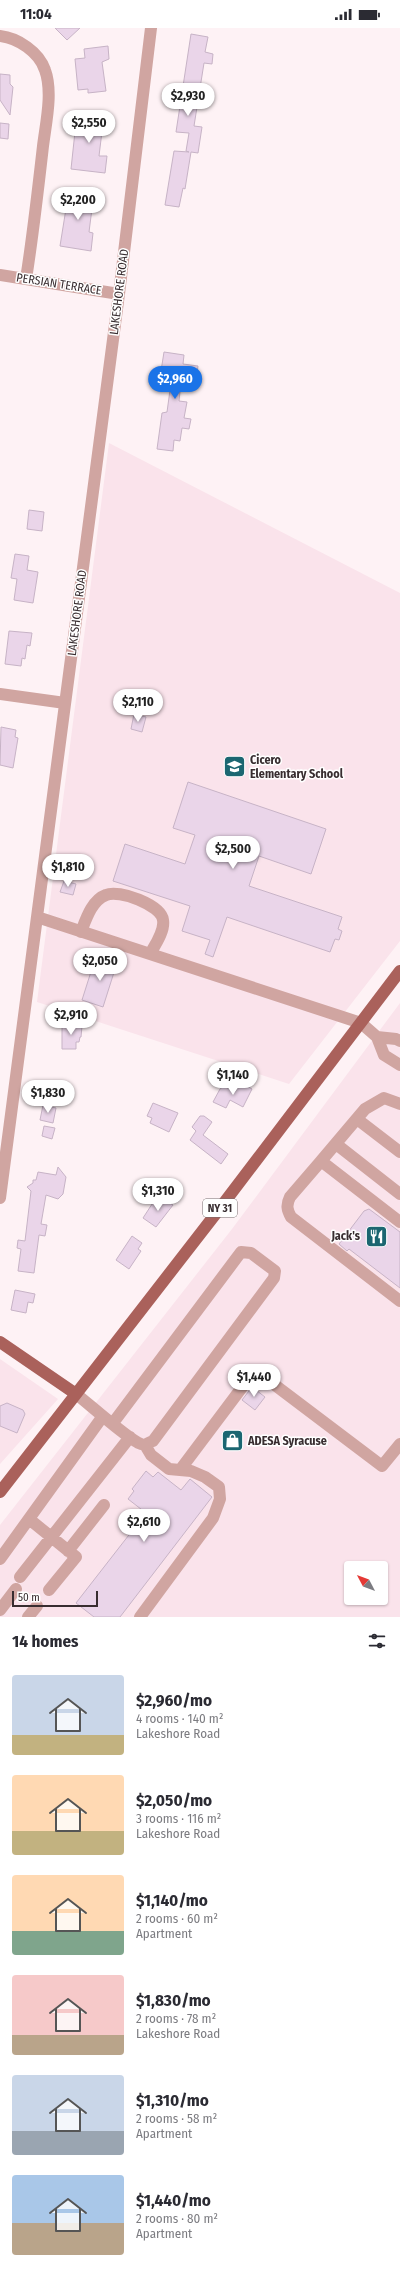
<!DOCTYPE html>
<meta charset="utf-8">
<style>
body{margin:0;font-family:"Fira Sans Condensed",sans-serif;background:#f7f7f7;color:#2b2b33;height:100vh;display:flex;flex-direction:column;font-size:15px;white-space:nowrap}
*{box-sizing:border-box;margin:0}
p{font-size:13px;color:#7c7c81}
.icon{flex:none;width:22px;height:22px;fill:none;stroke:currentColor;stroke-width:2;stroke-linecap:round;stroke-linejoin:round}
.map{position:relative;height:1589px;overflow:hidden}
.drawer{display:flex;flex-direction:column;background:#fff;flex:1}
.drawer>*{flex:none}
.needle{width:26px;rotate:311deg}
.fabs{position:absolute;left:344px;top:1533px;display:grid;gap:8px}
.fabs a{display:grid;place-items:center;width:44px;height:44px;border-radius:4px;background:#fff;box-shadow:0 1px 3px #0004;font-size:20px}
.scale{position:absolute;left:12px;bottom:10px;width:86px;box-sizing:border-box;padding-left:4px;border:2px solid #382d30;border-top:0;font-size:11px;line-height:14px;white-space:nowrap;color:#382d30;-webkit-text-stroke:3px #fff;paint-order:stroke}
.price{position:absolute;translate:-50% -34px;padding:0 9px;border-radius:14px;background:#fff;color:#222;font-size:13px;line-height:26px;filter:drop-shadow(0 1px 2px #0008)}
.price::after{content:'';position:absolute;left:50%;top:24px;width:12px;height:9px;margin-left:-6px;background:inherit;clip-path:polygon(0 0,100% 0,50% 100%)}
.price.active{background:#1a73e8;color:#fff}
ul{padding:0;list-style:none}
li{display:flex;align-items:center;gap:12px;height:100px;padding:0 12px}
li span{display:grid;place-items:center;flex:none;width:112px;height:80px;border-radius:4px;color:#555}
li>.icon{margin-inline-start:auto}
span .icon{width:48px;height:48px;fill:#fffc;stroke-width:1}
li b{font-size:17px}
h2{display:flex;justify-content:space-between;align-items:center;height:48px;padding:0 12px;font-size:17px}
.status{display:flex;justify-content:space-between;align-items:center;height:28px;padding:0 20px;background:#fff;direction:ltr}
.status svg{height:11px;fill:currentColor}
.map>svg:first-child{display:block}
.built{fill:#fae3eb;fill-rule:evenodd}
.building{fill:#ead5e9;stroke:#c7b3c6}
.lines{fill:none;stroke-linecap:round;stroke-linejoin:round}
.minor{stroke:#d0a5a1;stroke-width:12}
.major{stroke:#aa615b;stroke-width:12}
.labels{text-anchor:middle;stroke-width:3;stroke-linejoin:round;paint-order:stroke}
.shield{fill:#fff;stroke:#746c6e;stroke-width:1}
.shield-label{font-size:11px;font-weight:bold;fill:#382d30}
.street-label{font-size:12px;fill:#382d30;stroke:#fff}
.poi-label{font-size:12px;font-weight:bold;fill:#382d30;stroke:#fff;text-anchor:start}
</style>
<div class="status"><b>11:04</b><svg viewBox="0 0 49 12"><path d="M0 12V9h3v3zM5 12V6h3v6zM10 12V3h3v9zM15 12V0h3v12zM26 1h20v11H26zM47 4h2v5h-2z"/></svg></div>
<div class="map">
<svg width="400" height="1589" viewBox="0 0 400 1589">
<rect width="100%" height="100%" fill="#fef2f5"/>
<path class="built" d="M109,415l291,150v348l-111,143 -252,-82z
M400,975v614h-400v-92l232,-296zM351,1540h30v30h-30z
M0,1331l58,40 -58,65z"/>
<path class="building" d="M55,0h25l-13,12z
M191,6l17,3 -3,15 8,2 -1,10 -8,-1 -10,63 8,1 -4,26 -7,-1 -6,37 -2,-1 -4,19 -14,-2 9,-54 15,1 -3,-1 3,-18 -13,-1z
M108,18l1,13 -7,3 4,29 -18,2v-4l-10,1 -3,-31 10,-1 -1,-9z
M0,46l10,1v9l3,3 -3,28 -10,-15z
M77,85l27,2 -5,41h8l-2,17 -34,-4z
M0,95l9,1 -1,15 -8,-1z
M69,162l25,3 -5,39 4,1 -2,18 -31,-5z
M164,324l20,3 -1,9 15,2 -2,14 -11,-2v5l-4,-1 -2,19 8,1 -3,16 7,1 -2,10 -7,-1 -2,13 -6,-1 -1,11 -16,-2 5,-36 5,-1 4,-29 -8,-1 1,-11h-3z
M29,482l15,2 -2,19 -15,-2z
M15,526l14,2 -2,14 11,2 -5,31 -19,-3 3,-21 -6,-1z
M9,603l23,2 -2,13 -3,-1 -2,14 -3,-1 -1,8 -16,-2z
M134,686l12,3 -4,15 -11,-3z
M1,699l15,3 -1,7 3,1 -5,30 -13,-3z
M188,754l138,47 -15,45 -52,-18 -10,30 93,31 -4,12 4,2 -3,9 -4,-1 -5,13 -103,-35 -14,40 -8,-3 5,-14 -28,-9 8,-25 -77,-25 12,-37 60,20 10,-29 -22,-7z
M64,853l12,3 -3,11 -13,-3z
M106,929l10,3 -2,6h2l-13,41 -21,-7 13,-41 9,3z
M62,996l20,2 -1,11h-1l-1,5h-3v7h-14z
M240,1054l12,7 -9,18 -13,-7 -4,8 -13,-6 7,-13 4,-3 11,6z
M153,1075l25,10 -9,19 -19,-9 2,-5 -5,-2z
M43,1077l13,3 -3,15 -13,-3z
M200,1088h4l8,6 -9,13 25,19 -7,10 -31,-24 6,-9 -4,-4z
M44,1098l11,2 -3,11 -10,-3z
M58,1139l8,10 -3,17 -5,5 -12,-4 -5,29 6,1 -2,11 -6,-1 -5,38 -16,-2 3,-22 -4,-1 1,-8 7,1 6,-50 -4,-4 6,-4v-3h3l2,-8 18,3z
M162,1170l11,7 -17,22 -13,-9 11,-17 2,-2 4,2z
M369,1181l31,23v56l-51,-39 -2,2 -8,-7 25,-33z
M132,1208l10,7 -4,6 3,2 -12,18 -13,-9z
M15,1262l20,4 -2,9 -5,-1 -2,11 -15,-3z
M252,1359l13,10 -10,13 -13,-10z
M7,1375l16,7 2,4 -8,19 -17,-7v-20z
M146,1443l7,6 5,-5 23,18 9,-11 22,18 -92,120h-26l-18,-14 70,-90 -18,-14 6,-8 -2,-2z"/>
<g class="lines">
<path class="minor" d="M0,8c18,2 39,16 45,34 8,22 1,52 -2,76 -5,44 -10,89 -17,133
M0,247l119,19
M0,666l65,9
M37,889l324,106 16,14 7,18 16,10
M81,904c5,-13 11,-32 25,-37 13,-6 55,10 57,25 2,11 -8,25 -13,34
M377,1009l19,2 4,2
M400,1076l-16,-6 -19,11 -44,52 79,61
M357,1091l43,33
M336,1116l64,50
M321,1133l-31,36c-4,8 -3,13 1,20l109,84
M0,1170l119,-904 32,-266
M76,1366c12,9 54,47 65,50 4,2 7,-1 12,-3l121,-163 1,-7 -24,-18 -10,-1 -128,171
M180,1442l75,-100 127,96 18,-22
M29,1491l47,38 -27,33
M68,1523l36,-46
M0,1531l103,-143
M20,1549l110,-140
M0,1582l16,-21
M28,1589l9,-11
M140,1589l73,-99 7,-19 -1,-12 -14,-10 -14,-6 -22,-2 -18,-14 -6,-10"/>
<path class="major" d="M0,1314l76,52
M0,1464l214,-276 186,-245"/>
</g>
<defs>
<symbol id="school-square" viewBox="-11 -11 22 22"><rect x="-9" y="-9" width="18" height="18" rx="4" fill="#1b6671" stroke="#fff"/><path d="M0-5L7-2L0 1L-7-2ZM-4 1L0 2.5L4 1V4Q0 6-4 4Z" fill="#fff"/></symbol>
<symbol id="restaurant-square" viewBox="-11 -11 22 22"><rect x="-9" y="-9" width="18" height="18" rx="4" fill="#1b6671" stroke="#fff"/><path d="M-5-6h1v4h1v-4h1v4h1v-4h1v5L-1.5 .5V6h-2V.5L-5-1ZM5-6V6H3V1.5H1.5Q1.5-4 5-6Z" fill="#fff"/></symbol>
<symbol id="shop-square" viewBox="-11 -11 22 22"><rect x="-9" y="-9" width="18" height="18" rx="4" fill="#1b6671" stroke="#fff"/><path d="M-5-2.5h2.3a2.7 3.5 0 0 1 5.4 0H5L5.5 6h-11ZM-1.5-2.5h3a1.5 2.3 0 0 0-3 0Z" fill="#fff"/></symbol>
</defs>
<g fill-rule="evenodd">
<use href="#school-square" x="222" y="726" width="25" height="25"/>
<use href="#restaurant-square" x="364" y="1196" width="25" height="25"/>
<use href="#shop-square" x="220" y="1400" width="25" height="25"/>
</g>
<g class="labels">
<rect class="shield" x="203" y="1171" width="34" height="18" rx="3"/>
<g class="shield-label">
<text x="220" y="1184">NY 31</text>
</g>
<g class="street-label">
<text transform="translate(59 256) rotate(9)" y="4">PERSIAN TERRACE</text>
<text transform="translate(119 264) rotate(-83)" y="4">LAKESHORE ROAD</text>
<text transform="translate(77 585) rotate(-83)" y="4">LAKESHORE ROAD</text>
</g>
<g class="poi-label">
<text x="250" y="736">Cicero<tspan x="250" dy="14">Elementary School</tspan></text>
<text x="360" y="1212" text-anchor="end">Jack's</text>
<text x="248" y="1417">ADESA Syracuse</text>
</g>
</g>
</svg>
<div class="fabs">
<a><svg class="needle" viewBox="-14 -14 28 28"><path d="M0-13l5 13h-10z" fill="#e53935"/><path d="M0 13l5-13h-10z" fill="#7c7c81"/></svg></a>
</div>
<div class="scale">50 m</div>
<b class="price" style="left:188px;top:89px">$2,930</b>
<b class="price" style="left:89px;top:116px">$2,550</b>
<b class="price" style="left:78px;top:193px">$2,200</b>
<b class="price active" style="left:175px;top:372px">$2,960</b>
<b class="price" style="left:138px;top:695px">$2,110</b>
<b class="price" style="left:233px;top:842px">$2,500</b>
<b class="price" style="left:68px;top:860px">$1,810</b>
<b class="price" style="left:100px;top:954px">$2,050</b>
<b class="price" style="left:71px;top:1008px">$2,910</b>
<b class="price" style="left:233px;top:1068px">$1,140</b>
<b class="price" style="left:48px;top:1086px">$1,830</b>
<b class="price" style="left:158px;top:1184px">$1,310</b>
<b class="price" style="left:254px;top:1370px">$1,440</b>
<b class="price" style="left:144px;top:1515px">$2,610</b>
</div>
<section class="drawer">
<h2>14 homes<svg class="icon" aria-label="filters" viewBox="0 0 24 24"><path d="M4 7h16M4 17h16"/><circle cx="9" cy="7" r="2"/><circle cx="15" cy="17" r="2"/></svg></h2>
<ul>
<li><span style="background:linear-gradient(#c9d6e8 75%,#c2b280 0)"><svg class="icon" aria-label="home" viewBox="0 0 24 24"><path d="M3 11l9-7 9 7M6 9v11h12V9"/></svg></span><div><b>$2,960/mo</b><p>4 rooms · 140 m²</p><p>Lakeshore Road</p></div></li>
<li><span style="background:linear-gradient(#ffd9b3 70%,#c2b280 0)"><svg class="icon" aria-label="home" viewBox="0 0 24 24"><path d="M3 11l9-7 9 7M6 9v11h12V9"/></svg></span><div><b>$2,050/mo</b><p>3 rooms · 116 m²</p><p>Lakeshore Road</p></div></li>
<li><span style="background:linear-gradient(#ffd9b3 70%,#7fa58c 0)"><svg class="icon" aria-label="home" viewBox="0 0 24 24"><path d="M3 11l9-7 9 7M6 9v11h12V9"/></svg></span><div><b>$1,140/mo</b><p>2 rooms · 60 m²</p><p>Apartment</p></div></li>
<li><span style="background:linear-gradient(#f6c9c9 75%,#b9a48a 0)"><svg class="icon" aria-label="home" viewBox="0 0 24 24"><path d="M3 11l9-7 9 7M6 9v11h12V9"/></svg></span><div><b>$1,830/mo</b><p>2 rooms · 78 m²</p><p>Lakeshore Road</p></div></li>
<li><span style="background:linear-gradient(#c9d6e8 70%,#9aa5b1 0)"><svg class="icon" aria-label="home" viewBox="0 0 24 24"><path d="M3 11l9-7 9 7M6 9v11h12V9"/></svg></span><div><b>$1,310/mo</b><p>2 rooms · 58 m²</p><p>Apartment</p></div></li>
<li><span style="background:linear-gradient(#a9c7e8 60%,#b9a48a 0)"><svg class="icon" aria-label="home" viewBox="0 0 24 24"><path d="M3 11l9-7 9 7M6 9v11h12V9"/></svg></span><div><b>$1,440/mo</b><p>2 rooms · 80 m²</p><p>Apartment</p></div></li>
</ul>
</section>
